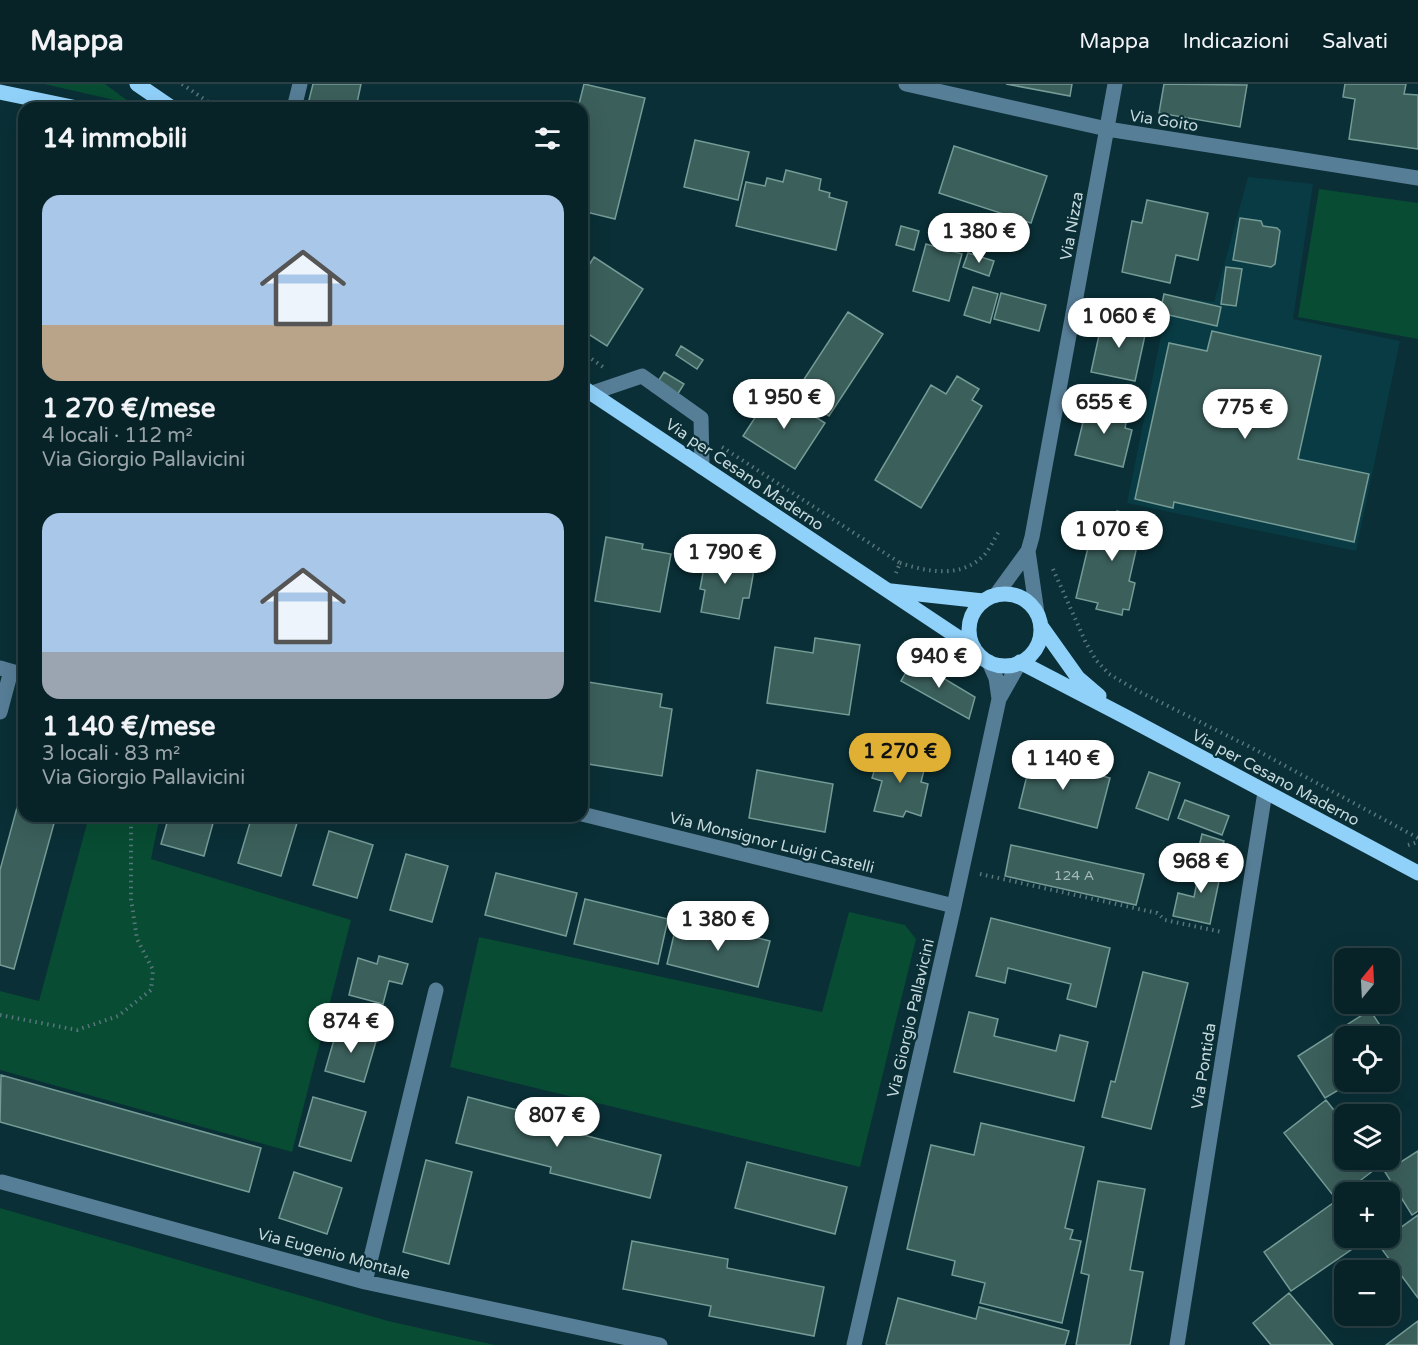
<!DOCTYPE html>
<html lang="it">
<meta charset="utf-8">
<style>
body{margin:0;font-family:"Varela Round",sans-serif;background:#162f34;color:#f1f3f6;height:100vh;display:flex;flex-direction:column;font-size:22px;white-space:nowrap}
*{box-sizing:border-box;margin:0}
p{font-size:20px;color:#98a4a8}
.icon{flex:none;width:33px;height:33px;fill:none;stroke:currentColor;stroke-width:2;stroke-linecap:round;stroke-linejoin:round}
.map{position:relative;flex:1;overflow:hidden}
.panel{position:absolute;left:18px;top:18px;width:570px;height:720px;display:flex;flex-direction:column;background:#082328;border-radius:18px;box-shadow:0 6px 24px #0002,0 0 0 2px #294045}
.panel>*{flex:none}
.needle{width:39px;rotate:18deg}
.buttons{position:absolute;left:1334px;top:864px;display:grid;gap:12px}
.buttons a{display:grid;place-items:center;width:66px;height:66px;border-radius:12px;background:#082328;box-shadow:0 6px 24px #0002,0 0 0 2px #294045;font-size:30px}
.price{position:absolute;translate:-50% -51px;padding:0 14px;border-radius:21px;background:#fff;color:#222;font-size:20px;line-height:39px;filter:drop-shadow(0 2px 3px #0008)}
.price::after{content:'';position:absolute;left:50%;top:36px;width:18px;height:14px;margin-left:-9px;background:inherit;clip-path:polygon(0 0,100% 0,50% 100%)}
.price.active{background:#dfb034;color:#111}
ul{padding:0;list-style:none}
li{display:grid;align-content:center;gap:12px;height:318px;padding:0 24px}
li span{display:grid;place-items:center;height:186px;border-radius:18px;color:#555}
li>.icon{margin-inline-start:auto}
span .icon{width:108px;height:108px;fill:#fffc;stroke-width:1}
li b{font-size:26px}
h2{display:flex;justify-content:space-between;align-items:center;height:72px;padding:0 24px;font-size:26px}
header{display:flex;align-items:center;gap:36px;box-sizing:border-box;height:84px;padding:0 30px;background:#082328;border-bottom:2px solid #294045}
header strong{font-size:28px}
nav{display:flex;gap:33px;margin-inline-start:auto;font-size:21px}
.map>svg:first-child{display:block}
.built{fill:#083b44}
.green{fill:#084c33}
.building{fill:#3b5f5b;stroke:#759b96;stroke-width:1.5}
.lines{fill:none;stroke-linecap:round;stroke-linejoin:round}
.path{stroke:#59767c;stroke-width:4;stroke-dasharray:1.5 4.5;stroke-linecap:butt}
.minor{stroke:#577e97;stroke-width:15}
.major{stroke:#90d1fa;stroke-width:15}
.labels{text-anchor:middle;stroke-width:4.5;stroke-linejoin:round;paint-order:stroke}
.number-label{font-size:14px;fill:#a3babc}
.street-label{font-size:16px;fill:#c6d9dd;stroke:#0a2f36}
</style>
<header>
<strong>Mappa</strong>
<nav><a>Mappa</a><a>Indicazioni</a><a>Salvati</a></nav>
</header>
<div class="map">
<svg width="1418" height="1261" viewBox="0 0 1418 1261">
<rect width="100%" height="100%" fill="#0a2f36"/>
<path class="built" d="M1248,93l65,7 -20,135 107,22 -44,210 -229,-48 42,-207 45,6z"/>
<path class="green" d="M44,0h61l27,20z
M1319,105l99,14v136l-120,-22z
M89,732h71l-9,43 200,61 -59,232 -292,-82v-79l39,10z
M849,828l56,13 11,14 -56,228 -410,-100 29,-130 343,75z
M0,1124l388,113 107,24h-495z"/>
<path class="building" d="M313,0h48l-5,24h-49z
M584,0l61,14 -30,121 -33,-8v-103h-4z
M1006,0h66l-2,12z
M1164,0l83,1 -7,42 -81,-14z
M1345,0h61l-2,10 14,1v54l-69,-10 6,-40 -12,-2z
M695,56l54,12 -11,48 -54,-13z
M954,62l93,30 -16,47 -92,-30z
M786,86l35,9 -2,11 11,3 -1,4 18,5 -11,48 -100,-24 10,-44 19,4 2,-8 16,4z
M1147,116l61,13 -10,47 -22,-5 -6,28 -48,-11 10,-51 10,2z
M1240,134l21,3 2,5 14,2 3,3 -5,33 -4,3 -38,-7z
M901,142l18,5 -5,19 -18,-5z
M926,160l36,10 -13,47 -36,-10z
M968,169l26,8 -5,15 -26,-9z
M594,173l49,32 -36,57 -25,-16v-54z
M1226,183l16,2 -6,37 -15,-2z
M973,203l25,7 -8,29 -26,-8z
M1001,209l45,12 -7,26 -45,-12z
M1164,210l57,13 -4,19 -57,-13z
M848,228l35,22 -54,82 -34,-23z
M1103,233l44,9 -12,55 -44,-9z
M1212,247l109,25 -23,103 71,15 -15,68 -180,-40 -1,6 -38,-9 34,-156 38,8z
M681,262l22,14 -6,9 -21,-14z
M664,288l20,12 -12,19 -20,-12z
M957,292l22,13 -7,11 10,6 -61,102 -46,-28 56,-95 15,9z
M773,306l52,33 -30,46 -52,-33z
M1088,318l40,10 -3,16 7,2 -9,37 -48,-12z
M1117,427l26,6 -3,12 12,3 -4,16 -11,-2 -8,35 6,2 -6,27 -6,-1 -1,6 -26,-6 2,-6 -22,-5 19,-80 20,5z
M606,453l37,7 -1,5 29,5 -11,58 -65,-11z
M707,467l23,4v5l25,4 -6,34h-6l-4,21 -38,-7 4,-22 -5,-1z
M815,554l45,7 -11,70 -82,-12 8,-56 38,6z
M913,576l62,37 -6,22 -68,-38z
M582,597l80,13 -2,13 12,2 -10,67 -80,-13z
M893,666l34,9 -6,23 7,2 -7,32 -15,-5 -3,6 -29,-6 8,-30 -10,-3 8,-26 11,3z
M1033,667l29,6 -2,8 50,13 -13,50 -78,-20z
M757,686l76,14 -8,48 -76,-14z
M1149,688l31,11 -12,37 -32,-12z
M24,698v34h32l-42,153 -14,-4v-95z
M1185,716l44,16 -7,19 -44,-17z
M169,732h46l-11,40 -43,-12z
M252,732h23l22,7 -16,53 -43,-13z
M329,747l44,14 -16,53 -44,-13z
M1202,750l22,7 -5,16 -21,-6z
M1011,761l133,29 -8,31 -131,-29z
M406,770l42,12 -16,56 -42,-12z
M1202,773l21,5 -13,62 -37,-8 5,-23 16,4z
M496,789l81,20 -11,43 -81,-21z
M585,815l83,20 -10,45 -84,-20z
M678,834l92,23 -12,46 -91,-23z
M991,834l119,30 -14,59 -29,-8 4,-15 -63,-16 -3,15 -29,-7z
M379,872l29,8 -6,20 -13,-3 -6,23 -34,-9 9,-37 19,6z
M1143,888l45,11 -37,146 -49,-12 9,-36 4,1z
M1370,926l17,26h-43v46h8l-27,16 -27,-42z
M969,928l29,7 -4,17 62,15 4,-16 28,7 -14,59 -120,-29z
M338,942l39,12 -13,44 -39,-11z
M1,991l260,73 -12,44 -249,-70z
M313,1013l53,15 -15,49 -52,-15z
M468,1013l102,27 -2,7 93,24 -11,43 -100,-25 1,-6 -95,-24z
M1326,1016l18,23v37h28l6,7 -42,32 -52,-66z
M981,1039l103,24 -19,81 8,2 -3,9 11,2 -19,82 -82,-20 5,-20 -33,-8 3,-14 -48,-12 24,-104 43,10z
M1418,1067v60l-6,4 -27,-43z
M426,1076l46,12 -23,92 -46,-12z
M747,1078l100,25 -12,47 -100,-26z
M294,1088l48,16 -15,46 -48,-16z
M1098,1097l47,8 -15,81 13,2 -13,73h-54l13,-70 -8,-2z
M1336,1117l8,11v26h18l2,3 -73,50 -27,-39z
M1418,1131v83l-40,-54z
M632,1157l96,18 -1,9 97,19 -10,49 -105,-20 2,-10 -88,-17z
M1289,1209l44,52h-62l-18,-22z
M898,1214l78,21 3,-12 90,24 -4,14h-177l-2,-1z
M1418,1237v24h-32z"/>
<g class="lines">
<path class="path" d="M182,0l35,24
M582,268l21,15
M722,363l178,116 -4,10
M900,479c28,9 62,16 85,-9 6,-7 10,-17 15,-24
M1053,485l33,74 10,17 13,14 29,17 118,59 162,88
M1408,761l10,-3
M980,790l177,39 8,7 57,12
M0,931l77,15 41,-14 33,-26 2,-20 -16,-31 -6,-40v-83"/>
<path class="minor" d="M906,0l201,45 311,49
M294,24l6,-24
M592,309l50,-17 59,42 1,49
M1028,467l9,62
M996,511l32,-44 4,-14 83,-453
M0,584l24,7
M999,615l21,-37
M0,628l11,-41
M582,730l372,92
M2,1098l363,100 295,63
M365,1198l71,-292
M854,1261l100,-439 45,-207 -3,-21 -7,-16
M1177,1261l88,-553"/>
<path class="major" d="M137,0l35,24
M0,8l77,16
M582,303l392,261
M891,507l92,10
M969 546a36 36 0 1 1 72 0a36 36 0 1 1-72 0Z
M1041,542l37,52 21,18
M1020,578l104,54 294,157"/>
</g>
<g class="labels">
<g class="number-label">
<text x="1074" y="796">124 A</text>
</g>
<g class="street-label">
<text transform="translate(1164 36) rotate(9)" y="6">Via Goito</text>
<text transform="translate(1071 142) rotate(-80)" y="6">Via Nizza</text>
<text transform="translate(745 390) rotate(34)" y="6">Via per Cesano Maderno</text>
<text transform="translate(1276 693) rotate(28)" y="6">Via per Cesano Maderno</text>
<text transform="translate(772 758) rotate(14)" y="6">Via Monsignor Luigi Castelli</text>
<text transform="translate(910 934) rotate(-77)" y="6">Via Giorgio Pallavicini</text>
<text transform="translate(1203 982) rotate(-81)" y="6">Via Pontida</text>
<text transform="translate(334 1169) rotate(15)" y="6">Via Eugenio Montale</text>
</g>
</g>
</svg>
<div class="buttons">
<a><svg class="needle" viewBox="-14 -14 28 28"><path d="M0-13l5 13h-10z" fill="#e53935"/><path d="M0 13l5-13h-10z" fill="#98a4a8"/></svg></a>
<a><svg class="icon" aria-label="locate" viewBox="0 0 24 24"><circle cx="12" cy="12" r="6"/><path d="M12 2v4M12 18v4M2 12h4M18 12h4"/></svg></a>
<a><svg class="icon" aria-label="layers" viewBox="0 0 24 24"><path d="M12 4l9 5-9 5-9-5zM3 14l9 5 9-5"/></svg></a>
<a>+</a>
<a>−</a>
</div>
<b class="price" style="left:979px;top:180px">1 380 €</b>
<b class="price" style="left:1119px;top:265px">1 060 €</b>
<b class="price" style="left:784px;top:346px">1 950 €</b>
<b class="price" style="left:1104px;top:351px">655 €</b>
<b class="price" style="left:1245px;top:356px">775 €</b>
<b class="price" style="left:1112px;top:478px">1 070 €</b>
<b class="price" style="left:725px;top:501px">1 790 €</b>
<b class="price" style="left:939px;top:605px">940 €</b>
<b class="price active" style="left:900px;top:700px">1 270 €</b>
<b class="price" style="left:1063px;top:707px">1 140 €</b>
<b class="price" style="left:1201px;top:810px">968 €</b>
<b class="price" style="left:718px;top:868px">1 380 €</b>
<b class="price" style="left:351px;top:970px">874 €</b>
<b class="price" style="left:557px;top:1064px">807 €</b>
<section class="panel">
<h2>14 immobili<svg class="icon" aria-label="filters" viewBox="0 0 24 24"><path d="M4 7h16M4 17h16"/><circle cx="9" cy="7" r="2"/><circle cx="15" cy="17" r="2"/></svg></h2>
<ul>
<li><span style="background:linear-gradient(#a9c7e8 70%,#b9a48a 0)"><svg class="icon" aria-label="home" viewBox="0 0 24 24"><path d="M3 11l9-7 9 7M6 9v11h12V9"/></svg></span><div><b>1 270 €/mese</b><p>4 locali · 112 m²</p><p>Via Giorgio Pallavicini</p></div></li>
<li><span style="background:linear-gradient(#a9c7e8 75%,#9aa5b1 0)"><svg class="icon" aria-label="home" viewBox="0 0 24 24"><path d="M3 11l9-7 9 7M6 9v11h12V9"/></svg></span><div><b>1 140 €/mese</b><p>3 locali · 83 m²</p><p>Via Giorgio Pallavicini</p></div></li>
</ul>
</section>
</div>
